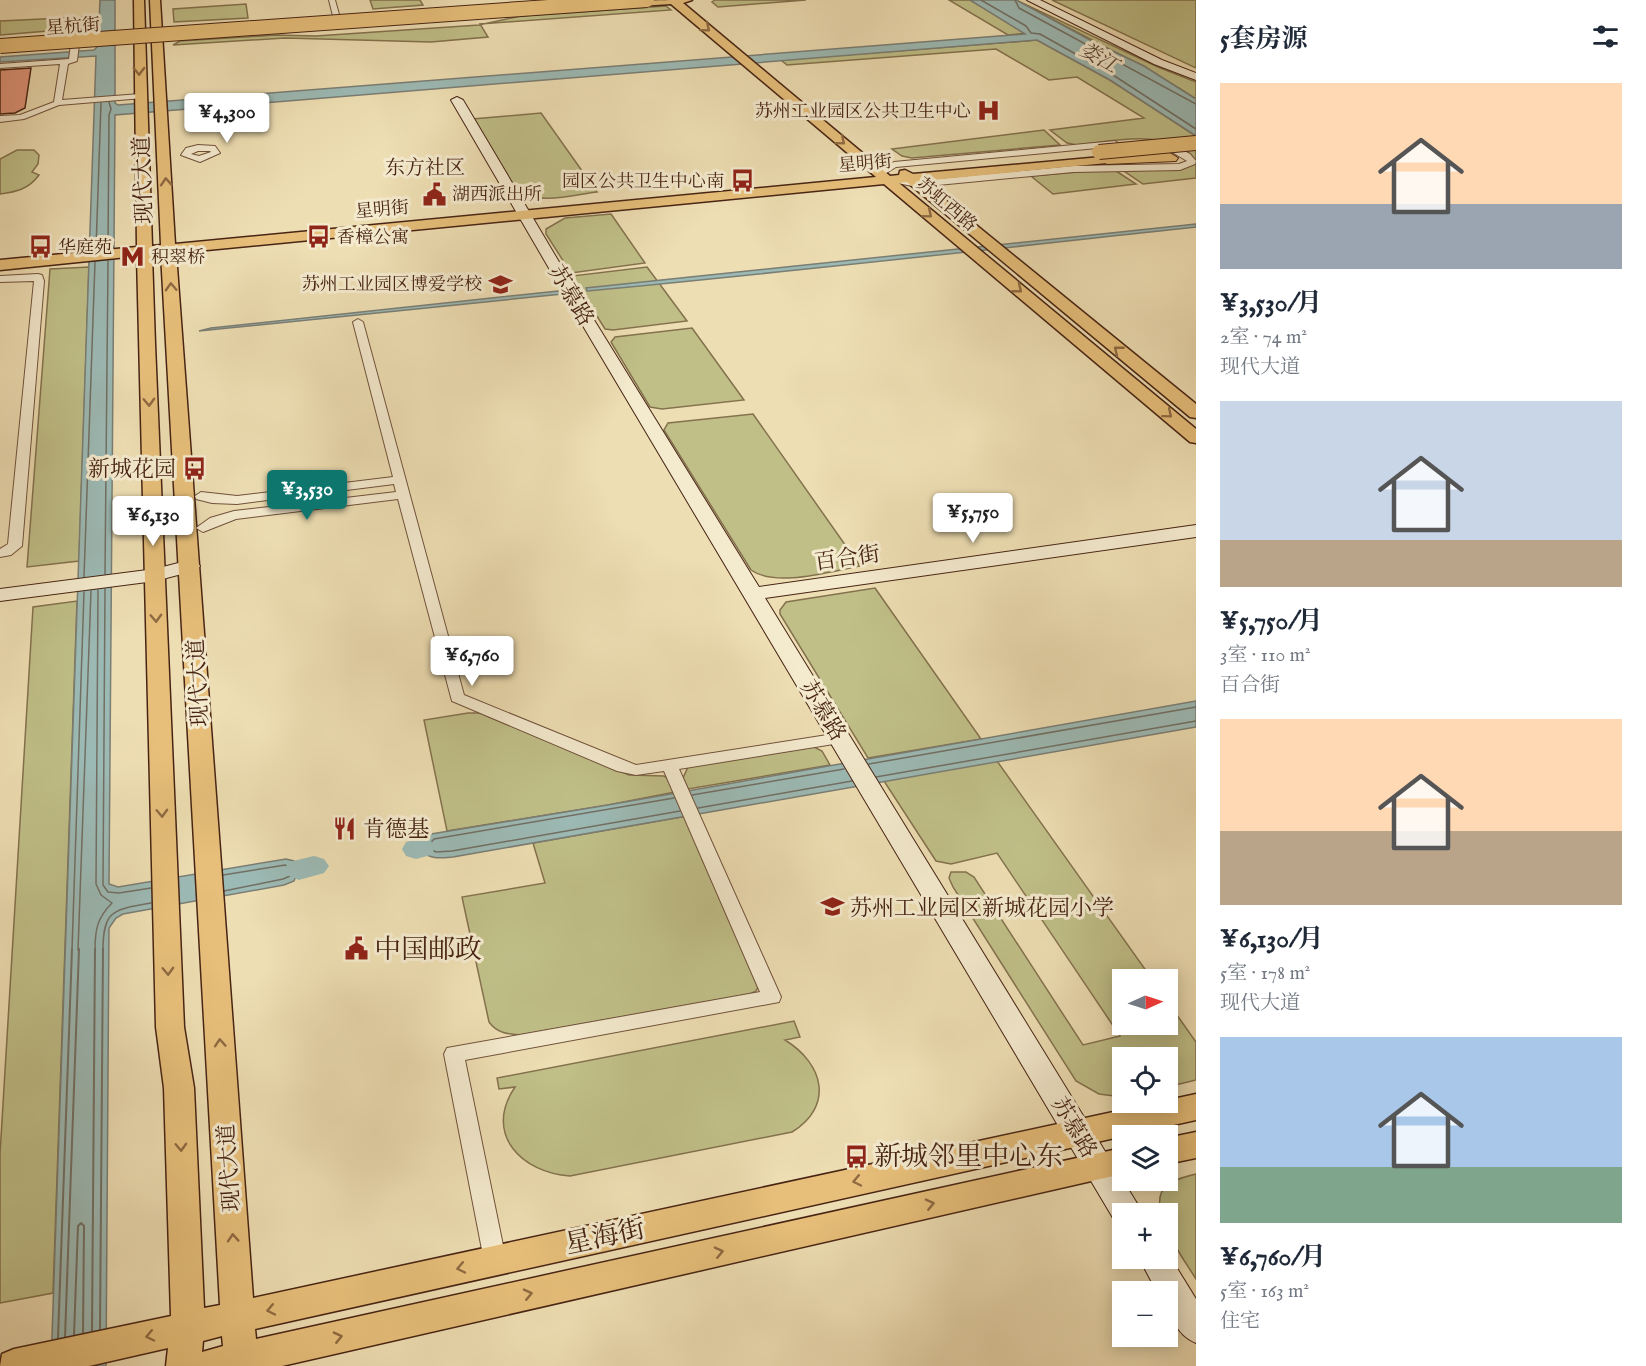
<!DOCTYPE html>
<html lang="zh">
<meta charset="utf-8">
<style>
body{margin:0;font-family:"IM FELL English","Noto Serif SC",serif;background:#f2f2f3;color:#1f2937;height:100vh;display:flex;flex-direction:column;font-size:22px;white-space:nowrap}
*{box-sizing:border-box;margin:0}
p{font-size:20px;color:#747a83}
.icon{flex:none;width:33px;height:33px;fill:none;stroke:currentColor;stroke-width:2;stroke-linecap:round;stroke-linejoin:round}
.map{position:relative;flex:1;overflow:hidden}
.side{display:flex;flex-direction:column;background:#fff;width:450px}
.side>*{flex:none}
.needle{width:39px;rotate:87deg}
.tools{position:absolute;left:1112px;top:969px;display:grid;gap:12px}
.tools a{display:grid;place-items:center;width:66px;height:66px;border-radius:0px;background:#fff;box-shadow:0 3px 15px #0003;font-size:30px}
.price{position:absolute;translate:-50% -51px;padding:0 14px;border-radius:6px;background:#fff;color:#222;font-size:20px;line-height:39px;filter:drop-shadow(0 2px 3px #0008)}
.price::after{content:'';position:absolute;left:50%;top:36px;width:18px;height:14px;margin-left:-9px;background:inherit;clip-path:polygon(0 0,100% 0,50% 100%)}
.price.current{background:#0f766e;color:#fff}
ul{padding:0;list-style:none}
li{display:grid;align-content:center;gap:12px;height:318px;padding:0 24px}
li span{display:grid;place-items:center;height:186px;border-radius:0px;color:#555}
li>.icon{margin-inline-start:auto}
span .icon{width:108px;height:108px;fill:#fffc;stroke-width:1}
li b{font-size:26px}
h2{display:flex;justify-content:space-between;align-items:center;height:72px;padding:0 24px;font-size:26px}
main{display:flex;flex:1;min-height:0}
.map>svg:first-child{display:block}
.green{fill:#c0bf88;stroke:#84724e;stroke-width:1.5}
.water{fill:#9cbab5;stroke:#7a7e75;stroke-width:1.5}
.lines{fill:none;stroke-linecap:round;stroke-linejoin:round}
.shore-far1{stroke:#726f64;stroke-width:1.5}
.shore{stroke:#726f64;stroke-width:2}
.river{fill:#9cbab5;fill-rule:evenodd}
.building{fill:#e2967b;stroke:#472414;stroke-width:1.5}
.street-casing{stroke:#71523c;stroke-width:2}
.secondary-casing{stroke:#472414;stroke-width:2}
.primary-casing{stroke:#472414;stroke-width:3}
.highway-casing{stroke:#472414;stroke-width:2}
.street{fill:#f4eace;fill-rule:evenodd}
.secondary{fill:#f4eace;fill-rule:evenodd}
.primary{fill:#e7bf7a;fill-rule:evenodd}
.highway{fill:#e7bf7a;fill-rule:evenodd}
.highway-bridge-casing{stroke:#472414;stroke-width:16;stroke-linecap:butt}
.highway-bridge{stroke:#e7bf7a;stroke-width:14}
.oneway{stroke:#8f6a42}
.labels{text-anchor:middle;stroke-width:6;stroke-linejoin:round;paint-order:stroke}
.far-street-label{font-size:18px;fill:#472414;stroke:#f4eace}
.far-poi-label{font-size:18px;fill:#472414;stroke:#f4eace;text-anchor:start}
.far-water-label{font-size:20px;font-style:italic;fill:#5c4a3c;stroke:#f4eace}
.far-neighbourhood-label{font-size:20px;fill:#472414;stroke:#f4eace}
.street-label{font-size:22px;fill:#472414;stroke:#f4eace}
.poi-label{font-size:22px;fill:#472414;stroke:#f4eace;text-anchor:start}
.near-poi-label{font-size:27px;fill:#472414;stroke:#f4eace;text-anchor:start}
.near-street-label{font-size:27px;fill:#472414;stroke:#f4eace}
</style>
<main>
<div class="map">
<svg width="1196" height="1366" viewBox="0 0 1196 1366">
<rect width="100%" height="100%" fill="#eedeb3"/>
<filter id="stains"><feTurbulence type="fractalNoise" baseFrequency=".00333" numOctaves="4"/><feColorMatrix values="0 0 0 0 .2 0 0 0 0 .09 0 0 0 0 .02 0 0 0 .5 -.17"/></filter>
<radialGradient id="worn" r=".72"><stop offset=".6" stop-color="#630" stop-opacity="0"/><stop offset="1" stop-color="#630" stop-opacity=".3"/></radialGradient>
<path class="green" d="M370,0h50l3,5 -50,4z
M715,0h91l-88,7 -6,-5z
M949,0h21l57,33 -19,2z
M1016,0l142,67 38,15v17c-57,-37 -119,-66 -180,-99z
M1052,0h144v68z
M246,4l2,14 -74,4 -1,-13z
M666,6l5,4 -191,14 8,13 -57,5 -146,-4 -112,7 7,-4 96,-6 40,1 163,-11 42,-9z
M84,17v11l-84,7v-14z
M1037,40l73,40 86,56v42l-53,6 -19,-13 52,-3 20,-7c-28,-34 -81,-20 -119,-16l-10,-2 -17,-13 94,-12 -67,-41 -28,3 -53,-31 -209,16 -6,-5z
M541,113l56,79c-24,3 -58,13 -80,-1l-44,-72z
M1044,130l16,15 -148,13 -10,-2 -10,-7z
M17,150h17l5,5 -1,9 -6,8 7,3c-10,14 -23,17 -39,19v-35z
M1113,169l23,15 -83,10 -22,-18z
M611,214l34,49 -74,10 -25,-39v-5l19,-11z
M89,267l-10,294 -52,6 23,-298z
M647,267l40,54 -74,9 -8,-1 -33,-53z
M692,328l52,72 -82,9 -12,-2 -39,-65 4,-5z
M753,414l107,152c-29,5 -84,22 -109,4l-87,-140 4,-7z
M875,588l106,151 -113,19 -88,-144v-4l6,-8z
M77,601l-24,692 -53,10v-149l33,-547z
M468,713h12l149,62 35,1 5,3 6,13 -67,13 -161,26 -23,-111z
M814,747l8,4 8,14 -142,24 -5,-11 5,-11z
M997,761l155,218 -30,1v44h45v-23l29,41v38l-29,7v-29h-45v39l-23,-3 -23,-13 -123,-194 -4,-9 2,-6h15l8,5 109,168 37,-9 -123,-183 -46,11 -15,-3 -52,-80z
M687,816l71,171 -2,4 -6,3 -230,41c-13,-1 -23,-2 -31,-13l-27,-125 83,-14 -12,-40z
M794,1021l6,16 -15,3c39,24 49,66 7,92l-222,44c-48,-3 -87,-42 -55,-89l-16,2 -2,-11z
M1196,1174v105c-13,-21 -29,-40 -29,-65l-6,-1c-7,-29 12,-33 35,-39z"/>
<path class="water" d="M100,0h15v103l3,2 907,-71 -55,-34h46l76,41 52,25 52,33v37l-86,-56 -73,-40 -922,75 -6,769 9,3 168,-28 8,2 5,8 -5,12 -10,4 -161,29 -7,4 -7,10 -3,438h-55l45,-1310 -96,6v-5l94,-7 4,-4z
M1196,224v3c-203,22 -406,45 -609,64l-1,-3z
M558,291l5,3 -364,37 12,-3z
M1196,701v26l-743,130c-12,1 -23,3 -32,-7l2,-11 8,-5 177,-29z"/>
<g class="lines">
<path class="shore-far1" d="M981,0l45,26 5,7 9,1 73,41 83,54
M1015,0l4,8 177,96
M108,248l1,-133 2,-6 -2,-7
M96,249l5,-146
M105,574l3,-313
M84,577l11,-315
M105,589l-2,296 5,7 11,1 32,-5
M869,764l327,-57
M876,777l320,-56
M692,795l152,-26
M674,798l-240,41 -7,8 9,5 16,-1 228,-40
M698,808l154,-27
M223,875l62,-10 8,5 -3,6 -7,3 -59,12
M72,950l12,-358
M78,950l13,-359
M95,950c0,-20 2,-32 17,-47l-11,-8 -5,-11 2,-294
M103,950c0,-41 11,-40 48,-47"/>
<path class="shore" d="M100,1329l3,-380
M92,1331l3,-382
M74,1335l4,-109 3,-3 3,3 -1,107
M65,1337l14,-388
M58,1338l14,-389"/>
<path class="river" d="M421,838l10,3 4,7 -4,7 -15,4 -10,-3 -4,-7 4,-7z
M314,856l10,3 5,7 -5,7 -25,7 -10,-4 -5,-7 5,-7z"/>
</g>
<path class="building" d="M31,68l-6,40 -10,5 -15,1v-44z"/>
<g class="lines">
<defs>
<path id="street" d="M329,0h6l5,18 -7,-2z
M75,42l4,2 -2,17 -9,3 -6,36 78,-6 4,2 -1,2 -84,7 -35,14 -24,3v-6l20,-1 34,-13 6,-38 -60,4v-4l69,-5 2,-15z
M1163,140l27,14 6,7 -1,3 -15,6 -107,2 -156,15 -34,-7 5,-3 29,4 156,-15 106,-2 8,-3 -27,-16 -1,-2z
M1115,141l4,3 -1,2 -222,21 -13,8 -8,-2 19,-11z
M198,145l17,1 5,7 -20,9 -19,-7 5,-7zM198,151h12l1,1 -12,4 -8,-2z
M38,274l4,1 2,6 -22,265 -11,9 -11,2v-8l8,-5 26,-263 -34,1v-6z
M358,319l5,3 101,373 172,70 204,-32 8,5 -8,5 -161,26 102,228 -2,5 -314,58 41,200 -3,7 -8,3 -8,-3 -3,-7 -40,-206 3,-6 313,-56 -96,-221 -28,4 -19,-4 -165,-70 -54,-202 -162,20 -33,13 -7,-4 14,-10 24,-7 162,-19 -2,-8 -157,20 -25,-1 -16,-4 -1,-3 6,-4 36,4 156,-19 -40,-155z"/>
<path id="secondary" d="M1027,0h13l122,60 34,13v7l-42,-16z
M457,97l6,3 115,194 181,293 437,-62v12l-431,61 373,607 4,9h-20v11l-6,-2 -552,-929 -113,-194z
M190,560l7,2 3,4 -3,4 -42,11 -155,20v-12l155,-20z
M1167,1252l29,47v44c-20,-8 -29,-31 -29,-51h-10l-18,-34h28z"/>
<path id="primary" d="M134,0h10l8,246 9,-1 -11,-245h10l15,244 701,-67 -205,-173 -47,3 -5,-3c11,-4 57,-4 73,-4l-9,3 207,173 9,-1 1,-4 5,-1 8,4 199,-18 2,3 -2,3 -5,1 -185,18 274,223v14l-6,-1 -283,-235 -8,1 297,246v14l-6,-1 -306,-258 -708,69 77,1045 943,-204v26l-941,209 1,10 866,-191v26l-840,192h-116l2,-18 -79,18h-89l2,-12 12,-5 157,-33 -7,-228 -8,-61 -19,-771 -137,14v-10l137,-13zM161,254l59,1051 -16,3 -10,-220 -10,-61 -29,-683 -3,-89zM222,1336l1,10 -21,6 1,-11z
M1196,1132v26l-29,6v-26z"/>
<path id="highway" d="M1170,153l8,5 -2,3 -69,3 -8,-5 8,-5z"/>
</defs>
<use href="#street" class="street-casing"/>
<use href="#secondary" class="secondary-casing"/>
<use href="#primary" class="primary-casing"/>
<use href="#highway" class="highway-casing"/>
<use href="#street" class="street"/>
<use href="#secondary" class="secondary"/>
<use href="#primary" class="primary"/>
<use href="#highway" class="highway"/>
<defs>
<path id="highway-bridge" d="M0,46l647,-46
M1099,152l97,-9"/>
</defs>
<use href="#highway-bridge" class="highway-bridge-casing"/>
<use href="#highway-bridge" class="highway-bridge"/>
</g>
<defs><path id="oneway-chevron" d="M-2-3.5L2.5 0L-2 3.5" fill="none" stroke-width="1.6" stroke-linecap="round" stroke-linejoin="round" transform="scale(1.5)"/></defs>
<g class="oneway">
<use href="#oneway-chevron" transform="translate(706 28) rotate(40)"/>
<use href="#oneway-chevron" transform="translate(139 71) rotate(89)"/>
<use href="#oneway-chevron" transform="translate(841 141) rotate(40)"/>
<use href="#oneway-chevron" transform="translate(166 182) rotate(-94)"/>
<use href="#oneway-chevron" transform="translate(928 214) rotate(40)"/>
<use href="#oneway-chevron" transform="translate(171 287) rotate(-92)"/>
<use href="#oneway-chevron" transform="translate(1018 289) rotate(39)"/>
<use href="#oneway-chevron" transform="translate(1118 350) rotate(-141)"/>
<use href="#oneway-chevron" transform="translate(149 402) rotate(88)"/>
<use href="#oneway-chevron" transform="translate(1168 414) rotate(40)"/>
<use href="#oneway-chevron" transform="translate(156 618) rotate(88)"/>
<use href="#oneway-chevron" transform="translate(162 813) rotate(88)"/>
<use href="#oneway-chevron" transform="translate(168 971) rotate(88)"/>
<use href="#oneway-chevron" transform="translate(220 1043) rotate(-94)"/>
<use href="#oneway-chevron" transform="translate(181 1147) rotate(88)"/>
<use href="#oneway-chevron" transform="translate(857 1181) rotate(168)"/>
<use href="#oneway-chevron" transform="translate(930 1204) rotate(-13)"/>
<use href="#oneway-chevron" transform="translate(233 1238) rotate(-94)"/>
<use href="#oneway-chevron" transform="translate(719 1252) rotate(-13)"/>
<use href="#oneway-chevron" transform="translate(461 1268) rotate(168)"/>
<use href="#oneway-chevron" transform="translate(528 1294) rotate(-13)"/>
<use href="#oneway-chevron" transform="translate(271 1310) rotate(168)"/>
<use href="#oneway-chevron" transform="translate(150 1336) rotate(168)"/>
<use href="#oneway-chevron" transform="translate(338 1337) rotate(-13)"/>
</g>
<defs>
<symbol id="hospital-bare" viewBox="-9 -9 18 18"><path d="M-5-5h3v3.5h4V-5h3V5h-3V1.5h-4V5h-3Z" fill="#8f2418" stroke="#f4eace" stroke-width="2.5" paint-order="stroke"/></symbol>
<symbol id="bus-bare" viewBox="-9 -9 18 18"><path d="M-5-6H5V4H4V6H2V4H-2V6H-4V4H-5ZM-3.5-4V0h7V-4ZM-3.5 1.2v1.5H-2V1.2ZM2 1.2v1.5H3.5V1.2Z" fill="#8f2418" stroke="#f4eace" stroke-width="2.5" paint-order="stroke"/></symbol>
<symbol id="civic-bare" viewBox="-9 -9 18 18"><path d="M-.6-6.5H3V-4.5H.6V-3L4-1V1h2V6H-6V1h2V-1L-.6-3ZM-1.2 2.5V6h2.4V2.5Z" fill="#8f2418" stroke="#f4eace" stroke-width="2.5" paint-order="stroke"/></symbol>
<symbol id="metro-bare" viewBox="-9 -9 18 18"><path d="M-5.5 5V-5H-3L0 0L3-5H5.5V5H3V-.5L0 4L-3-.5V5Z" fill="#8f2418" stroke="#f4eace" stroke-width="2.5" paint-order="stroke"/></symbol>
<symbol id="school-bare" viewBox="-9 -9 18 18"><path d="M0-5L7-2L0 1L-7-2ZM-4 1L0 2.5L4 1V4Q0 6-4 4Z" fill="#8f2418" stroke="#f4eace" stroke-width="2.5" paint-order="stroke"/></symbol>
<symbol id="restaurant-bare" viewBox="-9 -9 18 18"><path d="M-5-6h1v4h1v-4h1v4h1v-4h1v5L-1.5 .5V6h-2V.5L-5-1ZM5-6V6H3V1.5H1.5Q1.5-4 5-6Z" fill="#8f2418" stroke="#f4eace" stroke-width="2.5" paint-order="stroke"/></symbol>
</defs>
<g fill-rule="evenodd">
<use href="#hospital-bare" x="972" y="94" width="33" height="33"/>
<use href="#bus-bare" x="726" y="164" width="33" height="33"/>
<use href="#civic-bare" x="418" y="178" width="33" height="33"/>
<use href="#bus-bare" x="302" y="220" width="33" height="33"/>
<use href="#bus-bare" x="24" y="230" width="33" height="33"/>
<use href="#metro-bare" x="116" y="240" width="33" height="33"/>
<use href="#school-bare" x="484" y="268" width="33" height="33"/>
<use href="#bus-bare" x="178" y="452" width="33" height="33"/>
<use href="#restaurant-bare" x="328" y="812" width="33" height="33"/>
<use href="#school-bare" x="816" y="890" width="33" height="33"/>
<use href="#civic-bare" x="340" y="932" width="33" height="33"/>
<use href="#bus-bare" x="840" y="1140" width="33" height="33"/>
</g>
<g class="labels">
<g class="far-street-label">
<text transform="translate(73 26) rotate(-4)" y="6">星杭街</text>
<text transform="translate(865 163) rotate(-5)" y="6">星明街</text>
<text transform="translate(947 204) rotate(40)" y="6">苏虹西路</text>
<text transform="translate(382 209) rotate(-5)" y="6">星明街</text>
</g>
<g class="far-poi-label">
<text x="971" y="117" text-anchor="end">苏州工业园区公共卫生中心</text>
<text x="724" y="187" text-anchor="end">园区公共卫生中心南</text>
<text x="452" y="200">湖西派出所</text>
<text x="337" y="243">香樟公寓</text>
<text x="58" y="253">华庭苑</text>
<text x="151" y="263">积翠桥</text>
<text x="482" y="290" text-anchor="end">苏州工业园区博爱学校</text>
</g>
<g class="far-water-label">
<text transform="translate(1099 57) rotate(30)" y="7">娄江</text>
</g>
<g class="far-neighbourhood-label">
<text x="425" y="174">东方社区</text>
</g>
<g class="street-label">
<text transform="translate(142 180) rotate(-92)" y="8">现代大道</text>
<text transform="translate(572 295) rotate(59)" y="8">苏慕路</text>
<text transform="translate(847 557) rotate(-8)" y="8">百合街</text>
<text transform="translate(197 683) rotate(-93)" y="8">现代大道</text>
<text transform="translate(824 710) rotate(59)" y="8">苏慕路</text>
<text transform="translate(1075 1127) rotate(59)" y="8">苏慕路</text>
<text transform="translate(228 1168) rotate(-94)" y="8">现代大道</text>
</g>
<g class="poi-label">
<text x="176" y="476" text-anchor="end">新城花园</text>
<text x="363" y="836">肯德基</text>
<text x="850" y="915">苏州工业园区新城花园小学</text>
</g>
<g class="near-poi-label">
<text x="374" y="958">中国邮政</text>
<text x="874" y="1165">新城邻里中心东</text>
</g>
<g class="near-street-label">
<text transform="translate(605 1236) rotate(-12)" y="9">星海街</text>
</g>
</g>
<rect width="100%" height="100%" filter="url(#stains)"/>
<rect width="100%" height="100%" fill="url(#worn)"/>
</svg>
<div class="tools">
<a><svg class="needle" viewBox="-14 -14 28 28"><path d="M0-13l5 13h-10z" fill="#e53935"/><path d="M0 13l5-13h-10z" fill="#747a83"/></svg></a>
<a><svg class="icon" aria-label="locate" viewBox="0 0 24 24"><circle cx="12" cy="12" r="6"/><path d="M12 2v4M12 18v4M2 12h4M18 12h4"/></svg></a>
<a><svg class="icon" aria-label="layers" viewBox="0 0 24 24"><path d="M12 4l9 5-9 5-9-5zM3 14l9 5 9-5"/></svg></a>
<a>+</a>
<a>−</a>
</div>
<b class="price" style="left:227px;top:144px">¥4,300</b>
<b class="price current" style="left:307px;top:521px">¥3,530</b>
<b class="price" style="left:973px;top:544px">¥5,750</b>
<b class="price" style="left:153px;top:547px">¥6,130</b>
<b class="price" style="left:472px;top:687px">¥6,760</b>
</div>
<section class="side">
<h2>5套房源<svg class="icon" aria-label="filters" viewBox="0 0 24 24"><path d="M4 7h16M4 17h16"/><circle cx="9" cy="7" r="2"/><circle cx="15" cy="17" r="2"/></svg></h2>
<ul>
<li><span style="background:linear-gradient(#ffd9b3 65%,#9aa5b1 0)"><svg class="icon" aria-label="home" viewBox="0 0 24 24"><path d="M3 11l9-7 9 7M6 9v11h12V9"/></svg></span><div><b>¥3,530/月</b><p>2室 · 74 m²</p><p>现代大道</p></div></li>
<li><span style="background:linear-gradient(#c9d6e8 75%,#b9a48a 0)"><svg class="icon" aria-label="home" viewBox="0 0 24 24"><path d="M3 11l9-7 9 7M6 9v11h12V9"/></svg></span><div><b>¥5,750/月</b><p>3室 · 110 m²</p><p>百合街</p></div></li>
<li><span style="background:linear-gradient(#ffd9b3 60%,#b9a48a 0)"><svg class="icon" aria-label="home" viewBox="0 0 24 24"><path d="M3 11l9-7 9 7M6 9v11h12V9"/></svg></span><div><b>¥6,130/月</b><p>5室 · 178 m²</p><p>现代大道</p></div></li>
<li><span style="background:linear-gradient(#a9c7e8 70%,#7fa58c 0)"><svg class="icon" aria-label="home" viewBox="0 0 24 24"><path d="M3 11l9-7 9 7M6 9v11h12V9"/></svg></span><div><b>¥6,760/月</b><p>5室 · 163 m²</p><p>住宅</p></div></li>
</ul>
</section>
</main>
